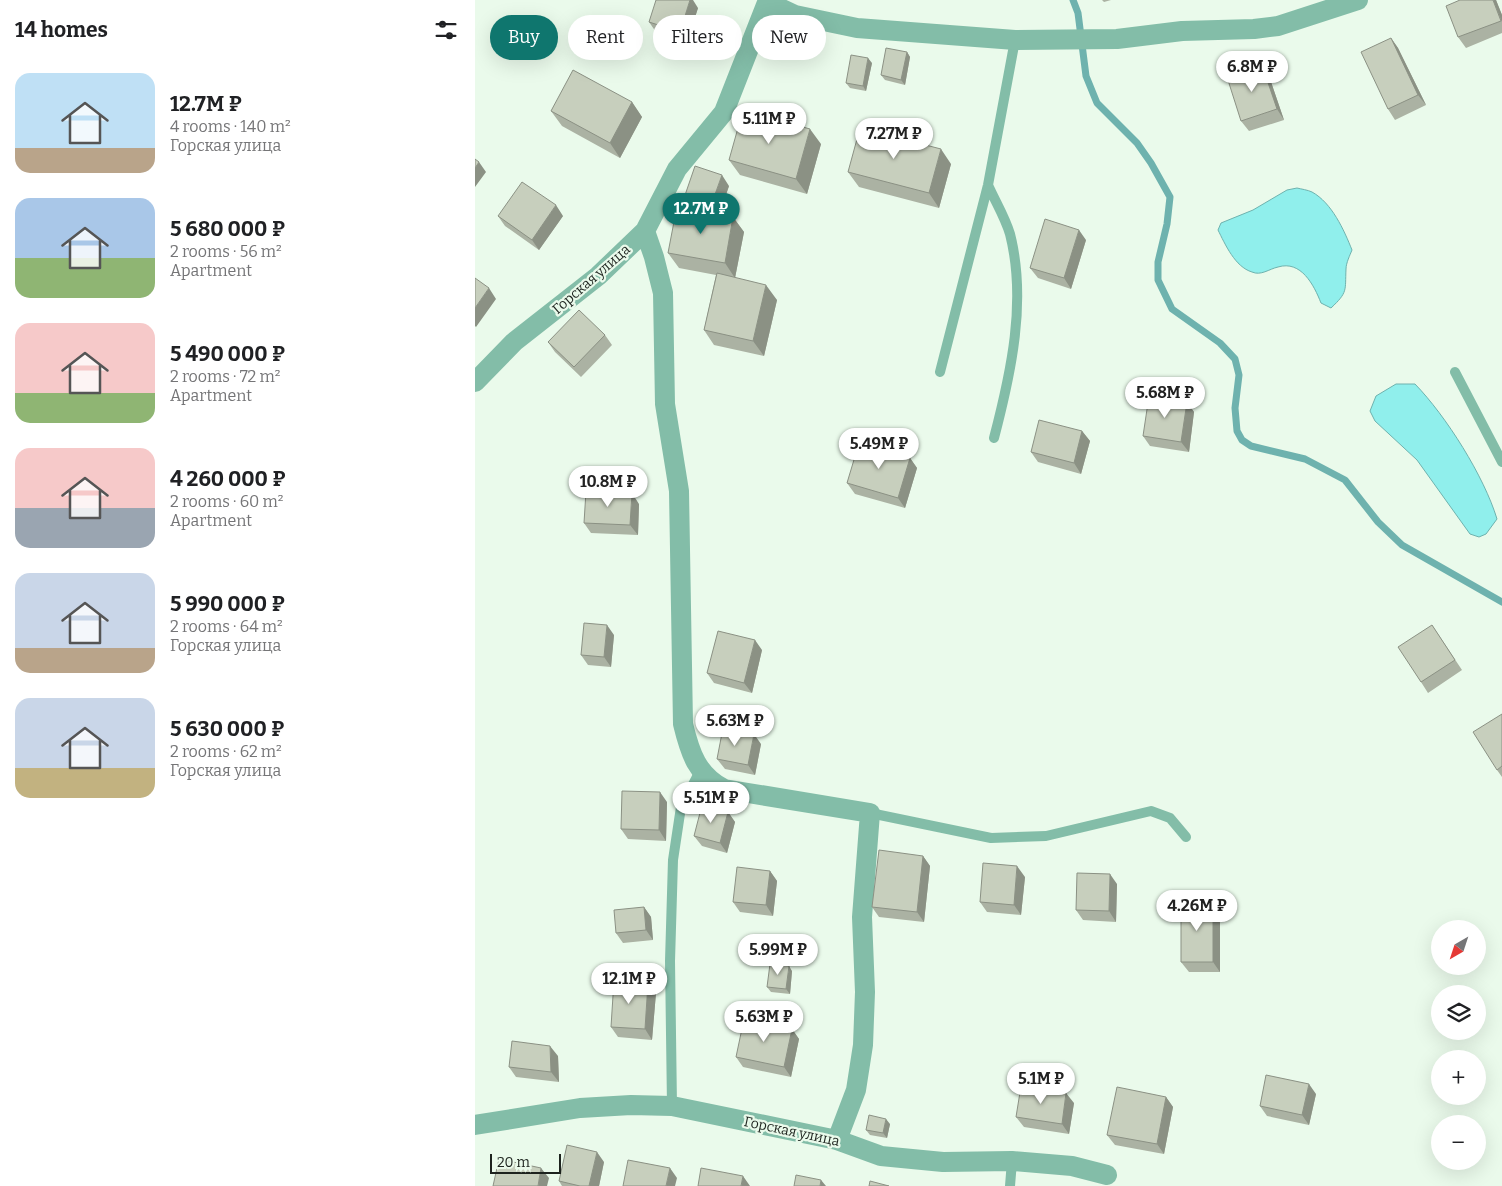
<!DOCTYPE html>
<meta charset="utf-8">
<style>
body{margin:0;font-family:Bitter,serif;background:#f6f6f6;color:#202124;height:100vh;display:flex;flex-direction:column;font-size:19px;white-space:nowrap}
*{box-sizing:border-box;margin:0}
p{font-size:16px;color:#757577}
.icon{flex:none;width:28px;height:28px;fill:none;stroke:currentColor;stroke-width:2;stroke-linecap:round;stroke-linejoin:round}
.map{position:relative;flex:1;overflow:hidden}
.panel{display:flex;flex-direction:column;background:#fff;width:475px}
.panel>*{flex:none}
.top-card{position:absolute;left:15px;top:15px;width:475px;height:45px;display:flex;gap:10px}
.needle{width:32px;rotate:219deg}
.controls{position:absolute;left:956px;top:920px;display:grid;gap:10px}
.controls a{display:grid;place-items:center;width:55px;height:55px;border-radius:50%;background:#fff;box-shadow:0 5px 20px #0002;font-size:25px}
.scale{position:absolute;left:15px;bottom:12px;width:71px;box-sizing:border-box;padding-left:5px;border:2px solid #1d231e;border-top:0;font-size:14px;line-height:18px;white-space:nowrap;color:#1d231e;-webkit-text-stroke:4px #eafaeb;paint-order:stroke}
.price{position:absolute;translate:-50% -42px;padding:0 11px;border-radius:18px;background:#fff;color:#222;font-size:16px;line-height:32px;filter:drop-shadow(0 1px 2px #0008)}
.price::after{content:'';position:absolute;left:50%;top:30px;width:15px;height:11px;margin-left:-8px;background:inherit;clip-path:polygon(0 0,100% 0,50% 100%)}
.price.selected{background:#0f766e;color:#fff}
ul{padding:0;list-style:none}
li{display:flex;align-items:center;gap:15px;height:125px;padding:0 15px}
li span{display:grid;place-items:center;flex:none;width:140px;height:100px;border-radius:15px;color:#555}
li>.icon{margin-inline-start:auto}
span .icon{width:60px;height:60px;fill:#fffc;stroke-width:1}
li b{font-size:21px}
h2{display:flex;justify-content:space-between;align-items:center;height:60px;padding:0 15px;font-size:21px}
.tag{padding:0 18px;border-radius:22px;background:#fff;box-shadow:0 5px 20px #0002;font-size:18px;line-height:45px}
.tag.selected{background:#0f766e;color:#fff}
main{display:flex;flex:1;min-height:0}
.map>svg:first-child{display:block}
.water{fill:#90efec;stroke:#6eb2ae}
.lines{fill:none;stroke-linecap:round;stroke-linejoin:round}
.stream{stroke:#6eb2ae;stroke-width:7}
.lane{stroke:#83bda8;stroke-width:10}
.street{stroke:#83bda8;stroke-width:20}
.wall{fill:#abb2a3}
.shaded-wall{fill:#8b9184}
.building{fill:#c7cfbd;stroke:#8b9184}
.labels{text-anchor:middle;stroke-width:4.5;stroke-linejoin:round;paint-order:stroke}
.street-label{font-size:14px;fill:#1d231e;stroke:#eafaeb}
</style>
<main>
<section class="panel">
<h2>14 homes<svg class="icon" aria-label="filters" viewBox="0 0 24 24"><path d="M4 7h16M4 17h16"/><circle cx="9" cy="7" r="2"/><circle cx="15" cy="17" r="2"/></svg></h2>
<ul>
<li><span style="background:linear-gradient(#bfe0f5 75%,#b9a48a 0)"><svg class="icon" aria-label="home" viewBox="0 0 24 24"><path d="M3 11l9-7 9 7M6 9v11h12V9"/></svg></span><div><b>12.7M ₽</b><p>4 rooms · 140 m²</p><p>Горская улица</p></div></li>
<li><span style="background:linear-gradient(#a9c7e8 60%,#8fb573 0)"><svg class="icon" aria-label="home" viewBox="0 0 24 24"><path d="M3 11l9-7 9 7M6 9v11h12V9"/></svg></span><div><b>5 680 000 ₽</b><p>2 rooms · 56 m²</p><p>Apartment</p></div></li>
<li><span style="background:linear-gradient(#f6c9c9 70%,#8fb573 0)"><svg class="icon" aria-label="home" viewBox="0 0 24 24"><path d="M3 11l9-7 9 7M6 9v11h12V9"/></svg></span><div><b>5 490 000 ₽</b><p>2 rooms · 72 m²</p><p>Apartment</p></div></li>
<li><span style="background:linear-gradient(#f6c9c9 60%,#9aa5b1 0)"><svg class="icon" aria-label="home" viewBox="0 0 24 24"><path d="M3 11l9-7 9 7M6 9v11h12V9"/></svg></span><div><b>4 260 000 ₽</b><p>2 rooms · 60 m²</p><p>Apartment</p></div></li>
<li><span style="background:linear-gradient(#c9d6e8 75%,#b9a48a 0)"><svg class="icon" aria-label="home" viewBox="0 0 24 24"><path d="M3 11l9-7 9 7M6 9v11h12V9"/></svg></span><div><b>5 990 000 ₽</b><p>2 rooms · 64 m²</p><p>Горская улица</p></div></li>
<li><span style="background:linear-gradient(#c9d6e8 70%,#c2b280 0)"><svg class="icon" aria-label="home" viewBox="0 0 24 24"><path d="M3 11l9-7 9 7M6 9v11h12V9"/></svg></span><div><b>5 630 000 ₽</b><p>2 rooms · 62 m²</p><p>Горская улица</p></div></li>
</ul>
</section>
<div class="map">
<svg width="1027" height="1186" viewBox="0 0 1027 1186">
<rect width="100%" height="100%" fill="#eafaeb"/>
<path class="water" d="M822,188c4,1 11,2 15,4 20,11 32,38 40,58 -2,5 -6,13 -6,19 -1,22 2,23 -15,39l-10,-5c-7,-18 -20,-43 -43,-36 -9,2 -17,9 -26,5 -17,-5 -27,-28 -34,-42l3,-7 32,-13 34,-20z
M921,384h19c31,32 69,92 82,135l-11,15 -7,3 -9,-3 -53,-74 -42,-39 -5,-10 6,-15z"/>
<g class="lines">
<path class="stream" d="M598,0l5,13 8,63 11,27 40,40 14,20 19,34 -3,27 -9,38v18l14,29 48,34 15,16 4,16 -4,33 2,23 5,9 9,6 54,13 40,21 33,42 24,23 100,57"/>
<path class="lane" d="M513,185c7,16 17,32 22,49 17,67 1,139 -16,204
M465,372l48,-187 27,-145
M980,372l47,90
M395,813l121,25 55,-2 105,-25 19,7 16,19
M197,1106l-2,-145 3,-101 8,-53 19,-36
M535,1186l2,-25"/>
<path class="street" d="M292,2l28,13 62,13 158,12 102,-1 65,-8 72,-2 24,-3 80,-26
M170,231l9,26 9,36 2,111 14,87 4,233c7,29 14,51 41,65l146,24 -8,104 3,75 -2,53 -7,45 -19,50
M0,382l39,-40 84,-66 47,-45 32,-62 47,-57 44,-112
M0,1125l105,-17 51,-3 41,1 165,34 44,16 62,6 69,-1 60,5 35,9"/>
</g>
<path class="wall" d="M627,0h9l-7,2z
M1021,0l6,15v18l-36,15 -8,-11z
M223,8l-11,34 -31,-10 -7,-10z
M916,38l7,10 28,57 -31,15 -7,-11z
M432,52l3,5 -5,28 -20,-5 -4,-5z
M397,63l-6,28 -16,-3 -4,-5z
M794,76l15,44 -35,11 -8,-10z
M157,102l10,15 -22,41 -58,-32 -11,-15z
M346,144l-14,50 -67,-19 -11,-15z
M476,164l-12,44 -80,-21 -11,-15z
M254,186l-10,28 14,3 11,15 -9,46 42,22 -13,56 -50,-11 -10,-15 12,-55 -37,-7 -11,-15 20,-45 -5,-7z
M23,216h65l-24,34 -34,-24z
M611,240l-15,49 -33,-11 -8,-10z
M130,335l7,10 -31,32 -26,-25 -7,-10z
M712,402l7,10 -5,40 -39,-6 -7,-10z
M607,431l8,10 -9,33 -43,-12 -7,-10z
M435,458l7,10 -12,40 -50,-14 -8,-11z
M164,504l-1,31 -47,-2 -7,-10z
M957,625l30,45 -34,23 -7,-11z
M139,635l-3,32 -23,-2 -7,-10z
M287,650l-10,43 -38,-10 -7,-10z
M1027,714v63l-5,-7z
M286,744l-6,31 -30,-6 -8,-10z
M192,802l-1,39 -38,-2 -7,-10z
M253,812l7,10 -8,31 -25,-7 -8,-10z
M448,856l7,10 -6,56 -45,-5 -7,-10z
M295,871l7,10 -4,35 -33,-4 -7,-10z
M550,877l-4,38 -34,-3 -7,-10z
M642,884l-1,38 -33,-2 -7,-10z
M169,907l7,10 2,23 -30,3 -7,-10z
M745,913v59h-31l-8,-10z
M317,971l-2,23 -19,-2 -4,-5z
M173,983l8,10 -4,47 -34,-3 -7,-10z
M317,1029l7,10 -8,38 -48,-10 -7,-10z
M83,1056l1,26 -43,-5 -7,-10z
M841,1094l-7,31 -42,-9 -7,-10z
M691,1097l7,10 -9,47 -49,-9 -8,-10z
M599,1103l-5,31 -45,-7 -8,-10z
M415,1124l-3,14 -17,-3 -4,-5z
M129,1162l-5,24h-37l-3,-5z"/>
<path class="shaded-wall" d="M215,0h3l5,8 -11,34 -7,-10z
M1018,0h3l6,15v7z
M916,38l7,10 28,57 -8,-10z
M432,52l3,5 -5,28 -4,-5z
M393,58l4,5 -6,28 -3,-5z
M787,65l7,11 15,44 -7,-11z
M157,102l10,15 -22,41 -10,-15z
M335,129l11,15 -14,50 -11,-15z
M466,149l10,15 -12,44 -10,-15z
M4,162l7,10 -11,15v-19z
M247,175l7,11 -12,35 -8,-10z
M81,205l7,11 -24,34 -7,-10z
M258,217l11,15 -9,46 -10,-15z
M604,230l7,10 -15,49 -7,-11z
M291,285l11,15 -13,56 -11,-15z
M14,288l7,11 -20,28 -1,-1v-18z
M712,402l7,10 -5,40 -8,-10z
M607,431l8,10 -9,33 -7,-11z
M435,458l7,10 -12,40 -7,-10z
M157,493l7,11 -1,31 -8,-10z
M132,625l7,10 -3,32 -7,-10z
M280,640l7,10 -10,43 -8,-10z
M279,734l7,10 -6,31 -7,-10z
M185,792l7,10 -1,39 -7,-11z
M253,812l7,10 -8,31 -7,-10z
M448,856l7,10 -6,56 -7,-10z
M542,866l8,11 -4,38 -7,-10z
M295,871l7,10 -4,35 -7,-11z
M635,874l7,10 -1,38 -7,-11z
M738,903l7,10v59l-7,-10z
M169,907l7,10 2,23 -7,-10z
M314,966l3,5 -2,23 -4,-5z
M173,983l8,10 -4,47 -7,-11z
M317,1029l7,10 -8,38 -7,-10z
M75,1046l8,10 1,26 -8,-10z
M834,1084l7,10 -7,31 -7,-10z
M591,1093l8,10 -5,31 -7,-10z
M691,1097l7,10 -9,47 -7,-10z
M411,1119l4,5 -3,14 -4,-5z
M122,1152l7,10 -5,24h-10z
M66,1168l8,10 -2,8h-9z
M195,1168l7,10 -2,8h-9z
M268,1176l7,10h-9z
M346,1180l5,6h-6z"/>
<path class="building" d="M181,0h34l-10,32 -31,-10z
M985,0h33l8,21 -43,16 -12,-31z
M916,38l27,57 -30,14 -27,-57z
M411,48l21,4 -6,28 -20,-5z
M376,55l17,3 -5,28 -17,-3z
M787,65l15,44 -36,12 -14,-44z
M98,70l59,32 -22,41 -59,-32z
M268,110l67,19 -14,50 -67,-19z
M385,128l81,21 -12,44 -81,-21z
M0,159l4,3 -4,6z
M220,166l27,9 -13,36 -26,-10z
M47,182l34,23 -24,35 -34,-24z
M202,206l56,11 -8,46 -57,-10z
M570,219l34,11 -15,48 -34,-10z
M242,273l49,12 -13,56 -49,-11z
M0,278l14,10 -14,20z
M104,310l26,25 -31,32 -26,-25z
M674,396l38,6 -6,40 -38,-6z
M564,420l43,11 -8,32 -43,-11z
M384,443l51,15 -12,40 -51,-15z
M111,491l46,2 -2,32 -46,-2z
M109,623l23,2 -3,32 -23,-2z
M957,625l23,35 -34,22 -23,-35z
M243,631l37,9 -11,43 -37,-10z
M1027,714v52l-5,4 -24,-38z
M248,728l31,6 -6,31 -31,-6z
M147,791l38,1 -1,38 -38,-1z
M227,805l26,7 -8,31 -26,-7z
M404,850l44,6 -6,56 -45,-5z
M508,863l34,3 -3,39 -34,-3z
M262,867l33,4 -4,34 -33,-3z
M602,873l33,1 -1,37 -33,-1z
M706,903h32v59h-32z
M169,907l2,23 -30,3 -2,-23z
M295,964l19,2 -3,23 -19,-2z
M139,980l34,3 -3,46 -34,-2z
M269,1019l48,10 -8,38 -48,-10z
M37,1041l38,5 1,26 -42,-5z
M791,1075l43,9 -7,31 -42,-9z
M546,1086l45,7 -4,31 -46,-7z
M642,1087l49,10 -9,47 -50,-9z
M394,1115l17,4 -3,14 -17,-3z
M92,1145l30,7 -8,34h-9l-21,-5z
M24,1159l42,9 -3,18h-45z
M153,1160l42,8 -4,18h-43z
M226,1168l42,8 -2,10h-43z
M321,1175l25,5 -1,6h-26z
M395,1181l19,5h-20z"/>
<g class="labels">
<g class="street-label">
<text transform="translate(116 279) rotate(-41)" y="5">Горская улица</text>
<text transform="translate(317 1131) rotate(12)" y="5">Горская улица</text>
</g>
</g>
</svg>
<div class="controls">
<a><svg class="needle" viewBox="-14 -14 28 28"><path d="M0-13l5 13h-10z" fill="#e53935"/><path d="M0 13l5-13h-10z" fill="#757577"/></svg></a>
<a><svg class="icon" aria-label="layers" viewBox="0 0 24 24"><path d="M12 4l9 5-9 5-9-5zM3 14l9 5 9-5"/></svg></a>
<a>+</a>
<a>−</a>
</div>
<div class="scale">20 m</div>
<b class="price" style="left:777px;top:93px">6.8M ₽</b>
<b class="price" style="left:294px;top:145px">5.11M ₽</b>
<b class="price" style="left:419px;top:160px">7.27M ₽</b>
<b class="price selected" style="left:226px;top:235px">12.7M ₽</b>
<b class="price" style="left:690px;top:419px">5.68M ₽</b>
<b class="price" style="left:404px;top:470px">5.49M ₽</b>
<b class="price" style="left:133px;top:508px">10.8M ₽</b>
<b class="price" style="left:260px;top:747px">5.63M ₽</b>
<b class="price" style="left:236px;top:824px">5.51M ₽</b>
<b class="price" style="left:722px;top:932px">4.26M ₽</b>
<b class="price" style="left:303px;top:976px">5.99M ₽</b>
<b class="price" style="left:154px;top:1005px">12.1M ₽</b>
<b class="price" style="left:289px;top:1043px">5.63M ₽</b>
<b class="price" style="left:566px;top:1105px">5.1M ₽</b>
<div class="top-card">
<a class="tag selected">Buy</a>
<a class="tag">Rent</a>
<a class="tag">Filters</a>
<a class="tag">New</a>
</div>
</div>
</main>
